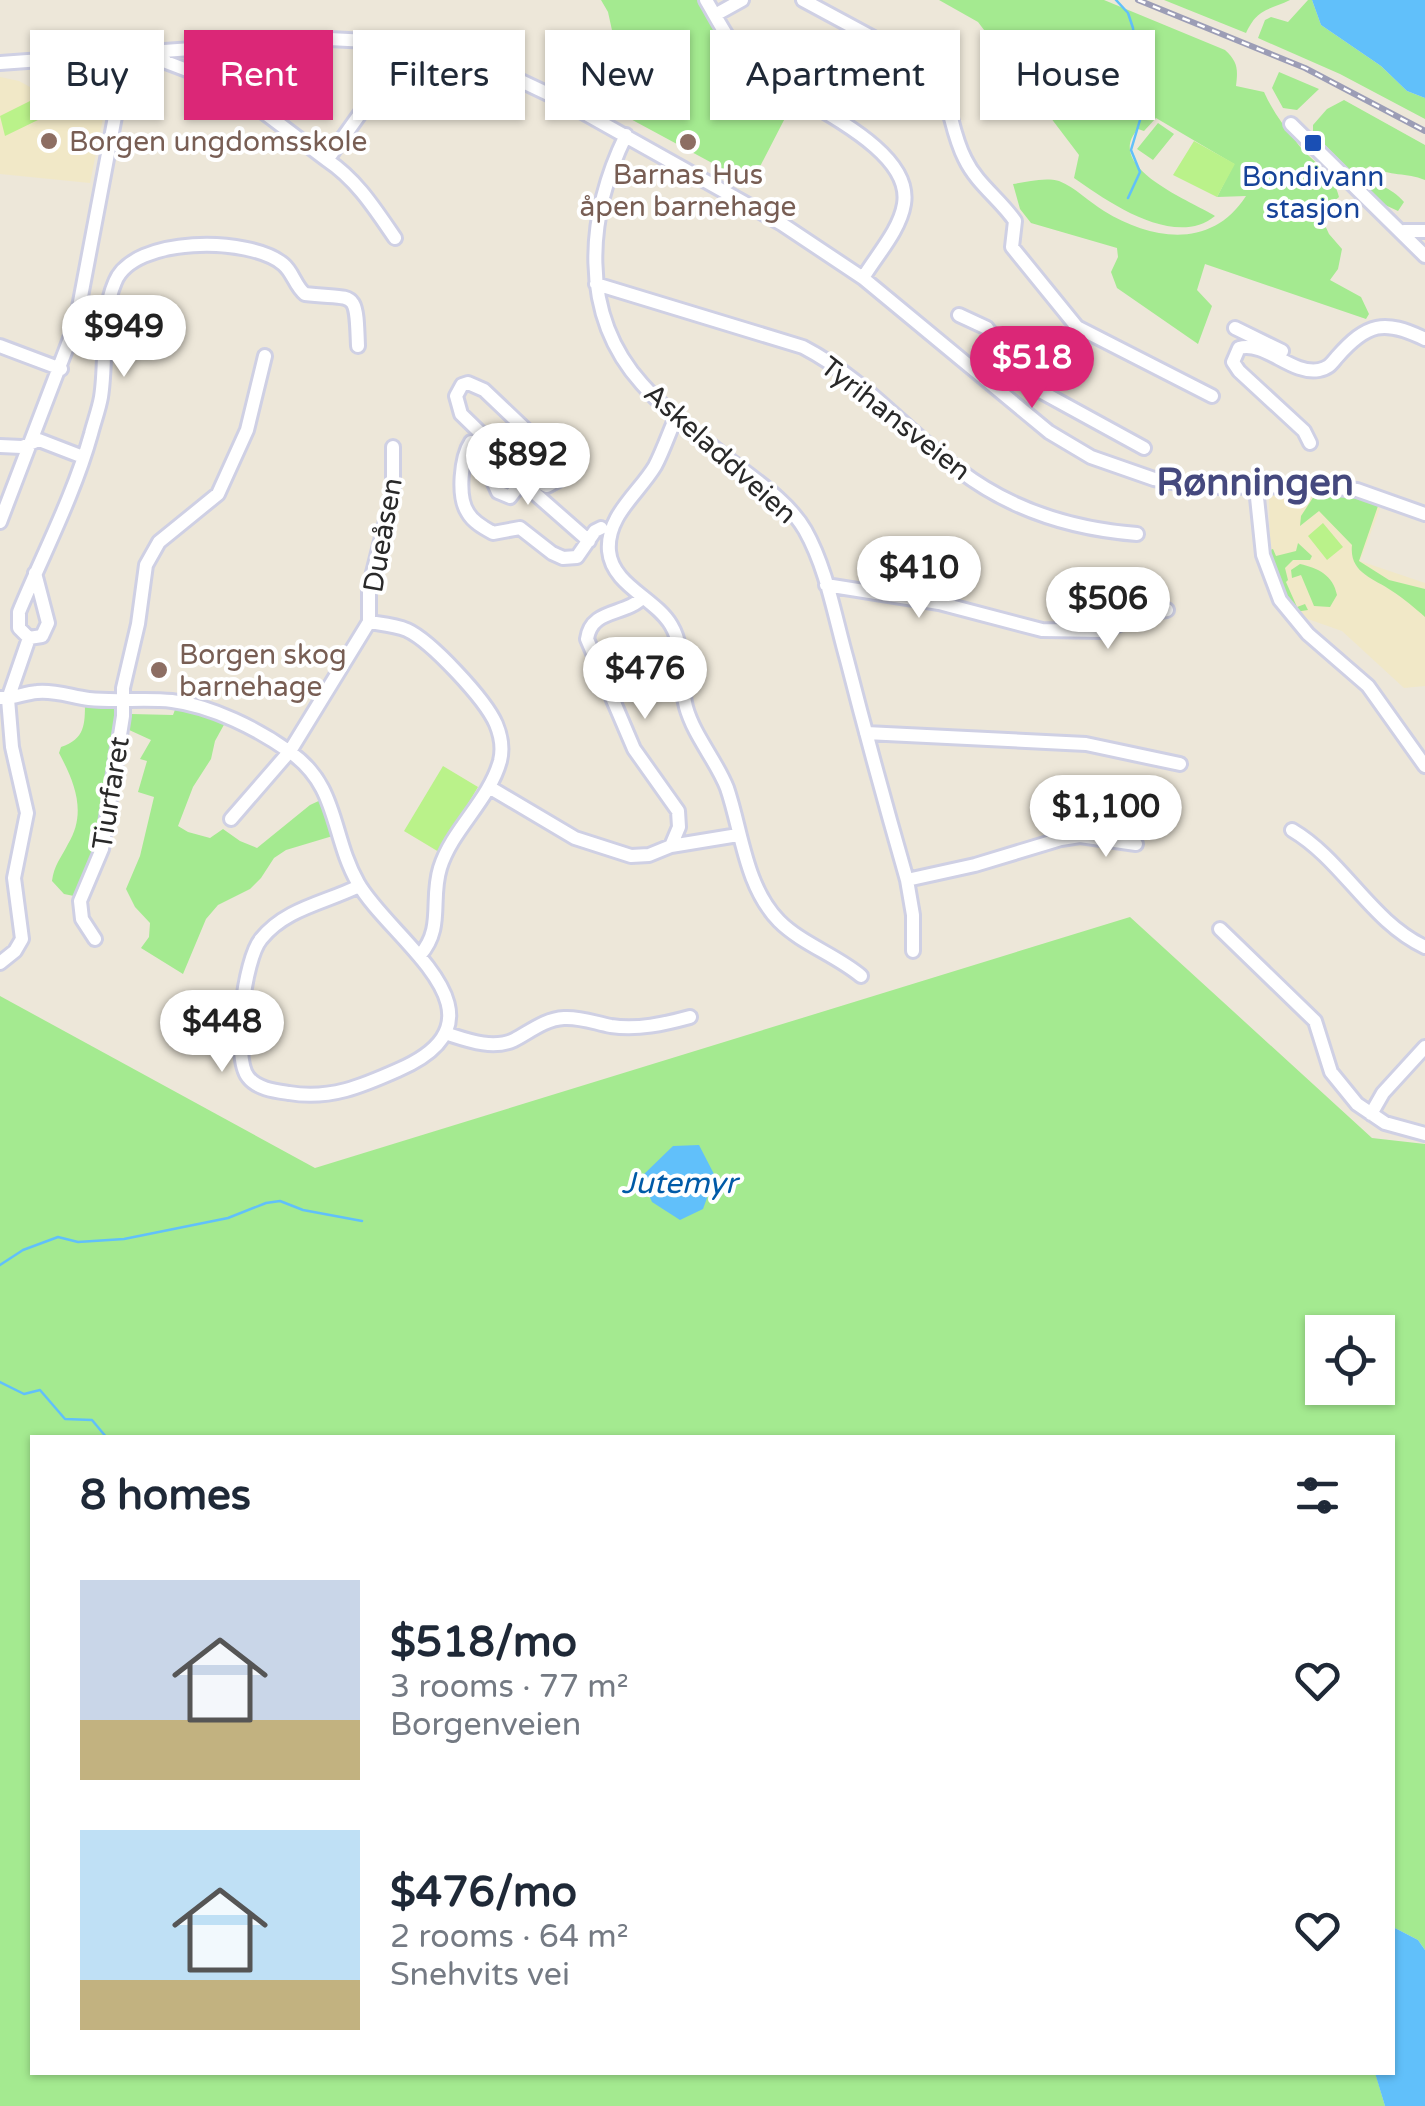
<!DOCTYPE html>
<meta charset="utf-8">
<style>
body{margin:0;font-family:"Varela Round",sans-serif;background:#f6f6f7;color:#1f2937;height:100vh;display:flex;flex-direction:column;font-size:38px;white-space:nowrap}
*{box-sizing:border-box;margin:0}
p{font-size:32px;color:#747a83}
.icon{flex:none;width:55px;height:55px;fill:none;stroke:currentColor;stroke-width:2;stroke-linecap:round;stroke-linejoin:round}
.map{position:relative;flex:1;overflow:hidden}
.sheet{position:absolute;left:30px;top:1435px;width:1365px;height:640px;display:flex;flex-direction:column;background:#fff;border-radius:0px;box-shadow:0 2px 8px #0004}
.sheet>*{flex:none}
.hud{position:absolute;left:30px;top:30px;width:1365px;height:90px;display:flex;gap:20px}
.buttons{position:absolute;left:1305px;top:1315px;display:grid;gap:20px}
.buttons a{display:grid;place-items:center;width:90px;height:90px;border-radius:0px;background:#fff;box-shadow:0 2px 8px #0004;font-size:50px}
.price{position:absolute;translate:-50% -85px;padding:0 22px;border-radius:35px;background:#fff;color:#222;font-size:32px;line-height:65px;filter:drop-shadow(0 2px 5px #0008)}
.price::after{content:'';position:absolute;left:50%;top:60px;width:30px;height:22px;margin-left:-15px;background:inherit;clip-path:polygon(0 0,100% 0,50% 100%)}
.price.selected{background:#db2777;color:#fff}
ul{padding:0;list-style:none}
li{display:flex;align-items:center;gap:30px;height:250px;padding:0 50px}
li span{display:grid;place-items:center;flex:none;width:280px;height:200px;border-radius:0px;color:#555}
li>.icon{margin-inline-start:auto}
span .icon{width:120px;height:120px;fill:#fffc;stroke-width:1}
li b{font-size:42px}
h2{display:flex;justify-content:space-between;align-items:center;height:120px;padding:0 50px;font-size:42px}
.pill{padding:0 35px;border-radius:0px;background:#fff;box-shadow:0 2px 8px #0004;font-size:35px;line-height:90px}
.pill.selected{background:#db2777;color:#fff}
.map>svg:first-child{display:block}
.education{fill:#f1e8c7}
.green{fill:#a4ea90;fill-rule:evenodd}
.pitch{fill:#baf28a}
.water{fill:#61c0fa}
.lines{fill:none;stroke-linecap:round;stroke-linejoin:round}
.stream{stroke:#61c0fa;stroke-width:2.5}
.minor-casing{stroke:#cfd0e4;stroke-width:18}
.minor{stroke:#fff;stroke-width:12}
.rail-casing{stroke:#9c9db6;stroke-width:6}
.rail{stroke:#fff;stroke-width:2.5;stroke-dasharray:8;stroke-linecap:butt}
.education-dot{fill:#8d6e63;stroke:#fff;stroke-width:4}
.transit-dot{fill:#1a4fb4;stroke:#fff;stroke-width:4}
.labels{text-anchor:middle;stroke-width:8;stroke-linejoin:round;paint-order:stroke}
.education-label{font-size:28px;fill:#785e54;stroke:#fff;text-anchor:start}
.transit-label{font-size:28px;fill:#164399;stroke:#fff}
.street-label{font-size:28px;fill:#292929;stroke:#fff}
.water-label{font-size:30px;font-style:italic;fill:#005aa7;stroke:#fff}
.district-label{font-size:38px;font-weight:bold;fill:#45497e;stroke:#fff}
</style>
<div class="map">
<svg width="1425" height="2106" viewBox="0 0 1425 2106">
<rect width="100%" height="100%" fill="#ede7d9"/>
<path class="education" d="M0,77l19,4 24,13 13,-1 22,-11 27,26 -15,75 -90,-9z
M1317,491l40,5 25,7 -22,58 65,22v103l-21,2 -62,-57 -40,-14 -25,-43 -7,-27 -1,-54z"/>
<path class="green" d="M601,0h113c30,49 37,59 86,89l-49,95 -176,-95 40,-45 -7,-32z
M939,0h165l121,50c13,12 13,19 11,36l28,6c8,18 19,33 31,48 15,22 38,30 44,57l-7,6 -9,18 6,13 13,15 -4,20 -8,11 31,17 8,17 -3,5 -161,-55 -8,26 15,16 -14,38 -81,-56 -6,-16 7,-15 -1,-9 -86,-25 -11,-14 -7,-25c14,-2 31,-7 46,-3 16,6 30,21 45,30 49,30 108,38 142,-15l-29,1 17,-33 -78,-46 -12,13 -6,-2c-35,38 51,71 77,87 -40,33 -107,-14 -141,-38l5,-23 -101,-133z
M1164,0h126c-23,11 -32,8 -44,33z
M1308,0h4l9,25 60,41 26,25 18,7v21l-85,-45 -82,-36 7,-18 6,-3 17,5z
M1279,72l40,17 -22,21 -14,-2 -11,-20z
M1344,100l81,45v35c-19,-8 -34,-3 -55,-14l-8,5c12,15 29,15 42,31l-6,9 -13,-6 -72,-72v-8l14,-16z
M1158,123l16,11 -21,26 -16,-11z
M1316,493l36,3 26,10 -19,55 30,19 36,9v28c-10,-9 -22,-19 -33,-26 -19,-13 -43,-18 -40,-46l-33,-34 -19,15 1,-10z
M1298,543l14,13 -2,4h-17l-8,8 3,12 -2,2 11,25 8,-3 3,6 -13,2c-16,-20 -22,-37 -25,-62l3,-1 3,7 20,-5z
M1300,564c18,4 33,11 37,31l-7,12 -16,-1 -13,-31 -9,3 -1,-8z
M85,701l31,3 5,7 -21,131 -21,55 -15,-3 -12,-13c2,-16 9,-23 16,-37 19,-31 7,-61 -9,-91l2,-6c24,-8 24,-22 24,-46z
M176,707l50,14 -11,20 -4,18 -18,28 -15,39 10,6 22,6 13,-9 17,12 17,7 53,-43 15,-7 11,37 -50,15 -12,8 -13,20 -11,11 -32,16 -12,14 -23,55 -42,-26 8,-11 1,-14 -15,-16 -9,-18 14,-33 14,-59 -16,-5 9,-31 -7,-2 11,-19 -24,-11 4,-15 42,1z
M1130,917l242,221 53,6v806l-7,-10 -25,-13 -1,-489h-1360v634h1343l10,34h-1385v-1110l315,172zM1322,1332h56v56h-56z"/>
<path class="pitch" d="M30,101l10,18 -35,17 -5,-20z
M1194,141l41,23 -18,33 -44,-22z
M1323,523l20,24 -16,13 -19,-24z
M443,766l35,21 -39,65 -35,-21z"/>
<path class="water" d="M1312,0h113v98l-18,-7 -26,-25 -60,-41z
M699,1145l16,31 -12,33 -23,11 -28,-18 -11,-25 32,-31z
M1393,1927l25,13 7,10v156h-40l-10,-33 17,-1z"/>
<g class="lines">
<path class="stream" d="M1116,0l12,13 5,15 7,92 -9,30 9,22 -12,26
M0,1265l23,-15 35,-13 20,5 46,-3 104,-21 38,-15 14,-2 23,9 59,11
M0,1382l24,12 16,-4 25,29 27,1 15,18"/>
<defs>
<path id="minor" d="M706,0c13,22 25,47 44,64 39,36 164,79 154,140 -4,26 -28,52 -41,74
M803,0l128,69c20,26 18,59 34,90 12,25 35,40 50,62l-3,26 65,80 135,69
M715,15l27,-15
M156,51l10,11 63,24 98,74
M0,63l329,-24 58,3 59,11 58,20 57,27 221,124 81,54 186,154 42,25 63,22 50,8 112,-1 41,4 68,24
M386,68l-9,22 -50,70c30,20 48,49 68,78
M1291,124l134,132
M626,135c-39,80 -48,178 16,249 23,26 52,48 80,70 27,22 65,45 83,76 22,39 30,88 42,130 19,74 39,147 60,220l6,35v36
M1404,231h21
M596,284l207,63c63,33 101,82 156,123 52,40 113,59 178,64
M959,315l28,13 36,49 17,14 104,57
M1235,328l47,23
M0,346l61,23
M676,417c-7,16 -13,34 -21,49 -16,27 -49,50 -46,85 3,34 46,47 62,74 15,25 8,55 15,82 8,29 30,53 41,81 15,44 18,98 52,133 23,23 57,34 82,55
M1310,443l-6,-12 -65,-60 -6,-9 6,-14c27,-7 52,27 80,22 10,-2 12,-6 18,-13 30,-34 47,-38 88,-18
M0,446l22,1 17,-7 44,17
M500,452l-39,-38 -5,-18 6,-11 6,-2 16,7 80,76 -6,14 -11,6c-28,-10 -45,-41 -76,-44 -10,15 -14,55 -3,71 5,9 16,15 25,20l27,-5 32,25 11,5 14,-1 18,-26 6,-3
M500,452l-6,31 4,9 12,5 16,-21
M523,483l66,58
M1256,488l7,67 17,45 28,34 60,52 57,80
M0,522l76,-199 41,-217 2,-52
M826,585l113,18 103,27 61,1 37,-16 27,-5
M643,597c-17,19 -52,11 -56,42l47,110 44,62 1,16 -8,19
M369,622c12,2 26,3 38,8 24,11 78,69 89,94 5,12 7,25 4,37 -11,40 -48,68 -60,107 -10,32 4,60 -20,87
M29,638l13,-2 6,-13 -13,-50
M0,698c13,1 24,-5 37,-6 18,-2 35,5 52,7 28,3 56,-1 83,2 40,5 86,28 118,51 49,34 41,84 68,131 32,57 162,134 40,187 -36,16 -68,30 -109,23 -14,-2 -32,-4 -41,-16 -16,-20 -4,-118 13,-138 25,-31 64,-36 98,-53
M866,733l220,11 94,20
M489,787l86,51 56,18 18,-1 22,-9 67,-11
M231,819l59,-68 79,-129v-33l24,-96v-46
M1292,830c51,30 79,92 133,117
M907,880l68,-15 86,-26 19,-3 56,8
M1220,929l95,92 16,51 26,32 28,19 40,11
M95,939l-13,-20 -2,-18 22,-52 21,-133v-28l15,-64 8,-59 13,-23 59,-48 29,-64 18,-74
M0,963l15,-12 7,-12 -8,-61 13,-65 -15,-66 -4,-48 21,-61 -10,-10v-16c24,-58 55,-117 72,-178 3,-12 8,-25 10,-37 6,-37 -1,-80 14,-115 18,-46 134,-46 168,-18 10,8 12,22 22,30 51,6 51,-7 53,52
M445,1033c22,7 47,17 69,7 17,-9 31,-21 50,-22 17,-1 31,5 47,8 27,4 53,-2 79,-9
M1371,1114l12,-21 42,-46"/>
</defs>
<use href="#minor" class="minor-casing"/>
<use href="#minor" class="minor"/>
<defs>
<path id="rail" d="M1138,0l167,68 120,63"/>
</defs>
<use href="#rail" class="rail-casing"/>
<use href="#rail" class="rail"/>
</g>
<g class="education-dot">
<circle cx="49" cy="141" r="10"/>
<circle cx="688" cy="142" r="10"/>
<circle cx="159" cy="670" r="10"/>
</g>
<rect class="transit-dot" x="1303" y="133" width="20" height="20" rx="5"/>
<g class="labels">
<g class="education-label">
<text x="69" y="151">Borgen ungdomsskole</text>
<text x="688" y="184" text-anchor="middle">Barnas Hus<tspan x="688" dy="32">åpen barnehage</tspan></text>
<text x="179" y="664">Borgen skog<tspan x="179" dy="32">barnehage</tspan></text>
</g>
<g class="transit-label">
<text x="1313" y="186">Bondivann<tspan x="1313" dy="32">stasjon</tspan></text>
</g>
<g class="street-label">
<text transform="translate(896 418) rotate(38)" y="10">Tyrihansveien</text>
<text transform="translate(721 453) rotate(42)" y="10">Askeladdveien</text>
<text transform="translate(382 535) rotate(-80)" y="10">Dueåsen</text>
<text transform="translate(110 793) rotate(-81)" y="10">Tiurfaret</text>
</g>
<g class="water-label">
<text x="679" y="1193">Jutemyr</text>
</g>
<g class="district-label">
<text x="1255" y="495">Rønningen</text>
</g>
</g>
</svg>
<div class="buttons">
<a><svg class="icon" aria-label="locate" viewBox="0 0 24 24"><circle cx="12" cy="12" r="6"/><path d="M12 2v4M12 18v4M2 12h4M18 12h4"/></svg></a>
</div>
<b class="price" style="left:124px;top:380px">$949</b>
<b class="price selected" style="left:1032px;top:411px">$518</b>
<b class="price" style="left:528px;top:508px">$892</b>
<b class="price" style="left:919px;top:621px">$410</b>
<b class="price" style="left:1108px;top:652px">$506</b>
<b class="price" style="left:645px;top:722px">$476</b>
<b class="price" style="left:1106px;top:860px">$1,100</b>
<b class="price" style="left:222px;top:1075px">$448</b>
<div class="hud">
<a class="pill">Buy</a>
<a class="pill selected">Rent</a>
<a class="pill">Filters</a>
<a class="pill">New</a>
<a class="pill">Apartment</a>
<a class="pill">House</a>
</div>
<section class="sheet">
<h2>8 homes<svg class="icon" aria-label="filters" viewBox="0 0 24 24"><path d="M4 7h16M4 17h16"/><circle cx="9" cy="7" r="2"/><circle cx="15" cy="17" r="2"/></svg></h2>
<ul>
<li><span style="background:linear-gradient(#c9d6e8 70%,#c2b280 0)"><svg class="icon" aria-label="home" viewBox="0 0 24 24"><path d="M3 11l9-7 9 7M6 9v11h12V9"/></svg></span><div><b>$518/mo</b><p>3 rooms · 77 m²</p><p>Borgenveien</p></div><svg class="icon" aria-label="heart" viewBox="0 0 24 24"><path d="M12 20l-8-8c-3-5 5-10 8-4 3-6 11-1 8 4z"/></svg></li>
<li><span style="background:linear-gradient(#bfe0f5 75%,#c2b280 0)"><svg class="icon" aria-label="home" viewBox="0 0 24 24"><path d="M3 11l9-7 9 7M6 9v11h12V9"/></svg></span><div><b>$476/mo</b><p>2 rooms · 64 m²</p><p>Snehvits vei</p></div><svg class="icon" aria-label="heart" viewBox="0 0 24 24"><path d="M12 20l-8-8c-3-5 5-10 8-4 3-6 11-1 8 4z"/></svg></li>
</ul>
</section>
</div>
